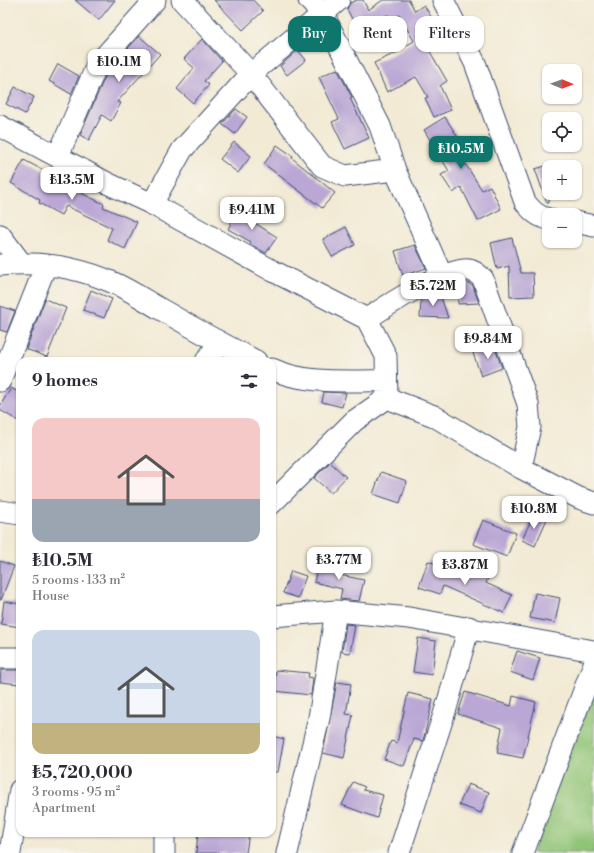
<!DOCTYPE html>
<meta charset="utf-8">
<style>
body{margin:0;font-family:"Libre Bodoni",serif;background:#f2f2f3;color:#2b2b33;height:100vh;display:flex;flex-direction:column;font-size:15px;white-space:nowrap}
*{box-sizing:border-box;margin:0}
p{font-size:13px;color:#7c7c81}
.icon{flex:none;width:22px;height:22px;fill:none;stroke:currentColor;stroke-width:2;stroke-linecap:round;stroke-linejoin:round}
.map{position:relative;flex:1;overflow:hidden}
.details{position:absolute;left:16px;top:357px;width:260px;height:480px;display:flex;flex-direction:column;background:#fff;border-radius:12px;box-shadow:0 1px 3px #0004}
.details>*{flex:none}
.banner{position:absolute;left:288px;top:16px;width:246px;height:36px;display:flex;gap:8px}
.needle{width:26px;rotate:91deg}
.tools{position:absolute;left:542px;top:64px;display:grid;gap:8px}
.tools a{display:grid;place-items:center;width:40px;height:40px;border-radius:8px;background:#fff;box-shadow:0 1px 3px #0004;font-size:20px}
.price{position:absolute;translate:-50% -34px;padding:0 9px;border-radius:8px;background:#fff;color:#222;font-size:13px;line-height:26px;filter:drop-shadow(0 1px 2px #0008)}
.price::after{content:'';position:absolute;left:50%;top:24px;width:12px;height:9px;margin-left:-6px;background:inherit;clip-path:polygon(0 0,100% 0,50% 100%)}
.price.selected{background:#0f766e;color:#fff}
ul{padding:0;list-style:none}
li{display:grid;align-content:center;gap:8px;height:212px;padding:0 16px}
li span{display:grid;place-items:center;height:124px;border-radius:12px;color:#555}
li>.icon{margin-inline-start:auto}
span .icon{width:72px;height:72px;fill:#fffc;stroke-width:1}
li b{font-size:17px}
h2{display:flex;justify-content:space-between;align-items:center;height:48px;padding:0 16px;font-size:17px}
.chip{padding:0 14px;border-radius:12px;background:#fff;box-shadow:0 1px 3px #0004;font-size:14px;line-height:36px}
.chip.selected{background:#0f766e;color:#fff}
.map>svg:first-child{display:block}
.green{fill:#90c476;stroke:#567a6a}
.building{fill:#baa7d5}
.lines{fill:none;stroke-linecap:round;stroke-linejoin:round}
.minor-casing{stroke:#3b4b70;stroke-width:23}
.minor{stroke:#fff;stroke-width:21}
</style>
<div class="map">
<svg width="594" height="853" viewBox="0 0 594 853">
<rect width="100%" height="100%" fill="#f7f3e8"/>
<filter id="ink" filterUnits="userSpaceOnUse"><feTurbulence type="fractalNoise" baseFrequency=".025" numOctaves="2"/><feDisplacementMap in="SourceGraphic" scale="8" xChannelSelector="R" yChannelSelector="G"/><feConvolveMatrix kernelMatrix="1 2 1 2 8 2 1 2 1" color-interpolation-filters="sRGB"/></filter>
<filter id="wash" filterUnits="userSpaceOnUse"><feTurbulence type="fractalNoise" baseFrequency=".012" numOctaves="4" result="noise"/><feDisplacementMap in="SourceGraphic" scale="16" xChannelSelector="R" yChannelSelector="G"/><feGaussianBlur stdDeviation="0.9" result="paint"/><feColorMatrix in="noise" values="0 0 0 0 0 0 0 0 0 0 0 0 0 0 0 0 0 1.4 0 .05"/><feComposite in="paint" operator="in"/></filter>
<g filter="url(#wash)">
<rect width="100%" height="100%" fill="#f2ead4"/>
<path class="green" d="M594,672v181h-62z"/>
<g id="blocks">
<path class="building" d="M75,0h40l-16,20z
M214,0h39l10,11 -20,19z
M357,0h6l5,10 15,-10h26l6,11 9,-6 12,20 -14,8 10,15 -3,2 18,31 -7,5 11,24 -17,7 -9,-19 3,-1 -12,-20 -29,15 -13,-29 28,-13 -1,-1 13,-8 -15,-26 -7,5 -4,-5 -31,14 -10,-20 3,-6z
M139,36l21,18 -43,48 4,1 -10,18 -9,-6 -13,25 -9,-5 27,-63z
M202,39l20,22 -18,20 5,4 -16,18 -16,-14 17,-21 -10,-9z
M298,50l8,10 -19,15 -7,-9z
M58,64l21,12 -8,18 -22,-13z
M337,69l15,28 -2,1 19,40 -24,11 -13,-27 7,-3 -20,-42z
M15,87l19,10 -9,17 -19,-10z
M236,109l11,8 -12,17 -13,-10z
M445,117l21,33 -7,4 23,36 8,-4 11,23 -23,12 -17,-34 -8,6 -12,-18 8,-4 -25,-41z
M234,142l17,14 -13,17 -18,-14z
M277,145l16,11 -1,2 43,35 -13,15 -58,-44z
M24,160l52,28 -1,2 29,14 -1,3 34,15 -12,27 -18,-9 5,-12 -46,-22 -5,9 -22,-12 1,-3 -29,-17z
M549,165v38h-2l-12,-34z
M238,209l15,7 -3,4 27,17 -11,16 -16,-9 1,-2 -23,-13z
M346,227l9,18 -23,12 -9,-18z
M512,238l9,35h12l1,23 -24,1 -1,-31 -12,3 -6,-26z
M415,245l11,23 -23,8 -8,-25z
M466,282l7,4 6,17 -21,1 -1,-20z
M91,290l21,9 -8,19 -21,-8z
M439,291l9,27 -28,-1 1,-17z
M45,299l21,9 -19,49 -21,-8z
M0,306l15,5 -8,21 -7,-2z
M494,345l8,23 -21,8 -8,-23z
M11,388l9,5v29l-20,-12v-4z
M324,392l22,1 -4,14 -20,-5z
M330,462l16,15 -15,16 -17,-15z
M381,472l26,9 -7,22 -27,-9z
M534,513l13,6 -12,27 -13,-6z
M483,520l33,13 -9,24 -34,-13z
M319,560l23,6 -2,9 24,5 -5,21 -19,-2 2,-10 -28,-7z
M0,561l14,5 -13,34h-1z
M428,561l34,12 2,-5 24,10 -2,5 26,12 -8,18 -61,-27 -3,8 -21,-7z
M291,571l15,5 -8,22 -15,-5z
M535,593l25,5 -5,25 -25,-5z
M4,601l16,3v23l-19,-3z
M346,624l9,1 -5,28 -8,-1z
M418,638l18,3 -4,34 -19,-3z
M517,651l23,7 -7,22 -23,-8z
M1,670h19v14l-20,-2z
M276,670l33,3 -1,4 5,1 -2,17 -37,-4z
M337,682l14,2 -5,30 7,1 -9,43 -21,-5z
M465,692l46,14 2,-10 23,6 -13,56 -26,-5 5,-25 -44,-14z
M408,693l25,6 -10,42 -9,-2 -10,27 -20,-7 7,-18 6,2z
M272,736l12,3 -6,33h-6z
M353,782l12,5 -2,3 20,5 -6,23 -35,-13z
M468,784l21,8 -8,21 -22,-8z
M198,833h51l-3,20h-50z"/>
</g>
</g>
<g filter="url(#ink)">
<use href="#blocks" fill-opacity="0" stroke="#3b4b70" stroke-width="1"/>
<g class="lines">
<defs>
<path id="minor" d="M182,0l69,74 71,92 23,10 50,-6
M309,0l14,14 57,112 15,44 47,106
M443,0l32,63 50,139c7,9 13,15 24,17
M0,126l107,57 45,21 121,67 94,48 19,37 1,42
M58,156l39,-91 58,-65
M152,204l30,-54 69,-76 88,-74
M575,222l19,4
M0,235l21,28
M0,265c38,-4 78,2 114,18 16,7 32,18 48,27 31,18 62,35 94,51
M367,319c22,-15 71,-46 97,-49 8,-1 13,3 19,9l45,125 2,23 -9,41
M206,361l13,-18
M272,369c35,16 76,11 114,12
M0,381l46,-116
M272,503l82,-82 33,-23 47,18 87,52 58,30 15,5
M0,511l20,3
M272,616l64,-5 73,7 185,33
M0,658h20
M10,853l10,-63
M164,853v-20
M287,853l32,-135 17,-107
M399,853l48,-148 22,-78
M523,853l71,-189"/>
</defs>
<use href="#minor" class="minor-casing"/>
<use href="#minor" class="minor"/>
</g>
</g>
</svg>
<div class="tools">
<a><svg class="needle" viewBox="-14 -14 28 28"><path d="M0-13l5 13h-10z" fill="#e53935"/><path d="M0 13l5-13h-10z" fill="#7c7c81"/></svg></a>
<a><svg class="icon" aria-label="locate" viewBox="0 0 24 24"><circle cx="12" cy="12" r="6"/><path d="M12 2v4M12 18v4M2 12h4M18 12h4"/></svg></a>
<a>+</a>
<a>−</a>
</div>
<b class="price" style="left:119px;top:83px">₺10.1M</b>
<b class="price selected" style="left:461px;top:170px">₺10.5M</b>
<b class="price" style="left:72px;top:201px">₺13.5M</b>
<b class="price" style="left:252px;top:231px">₺9.41M</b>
<b class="price" style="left:433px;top:307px">₺5.72M</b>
<b class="price" style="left:488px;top:360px">₺9.84M</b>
<b class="price" style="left:534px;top:530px">₺10.8M</b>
<b class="price" style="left:339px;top:581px">₺3.77M</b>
<b class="price" style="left:465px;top:586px">₺3.87M</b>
<div class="banner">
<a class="chip selected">Buy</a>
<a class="chip">Rent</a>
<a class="chip">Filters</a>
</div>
<section class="details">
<h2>9 homes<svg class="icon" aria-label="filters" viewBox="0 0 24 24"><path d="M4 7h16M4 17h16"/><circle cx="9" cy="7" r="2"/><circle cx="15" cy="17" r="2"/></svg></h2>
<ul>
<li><span style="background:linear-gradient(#f6c9c9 65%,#9aa5b1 0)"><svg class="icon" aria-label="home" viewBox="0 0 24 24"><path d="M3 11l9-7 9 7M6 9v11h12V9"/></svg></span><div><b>₺10.5M</b><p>5 rooms · 133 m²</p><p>House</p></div></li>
<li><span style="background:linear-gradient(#c9d6e8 75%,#c2b280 0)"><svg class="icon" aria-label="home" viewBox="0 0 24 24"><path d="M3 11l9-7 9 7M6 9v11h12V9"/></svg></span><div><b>₺5,720,000</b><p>3 rooms · 95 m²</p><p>Apartment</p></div></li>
</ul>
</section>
</div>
